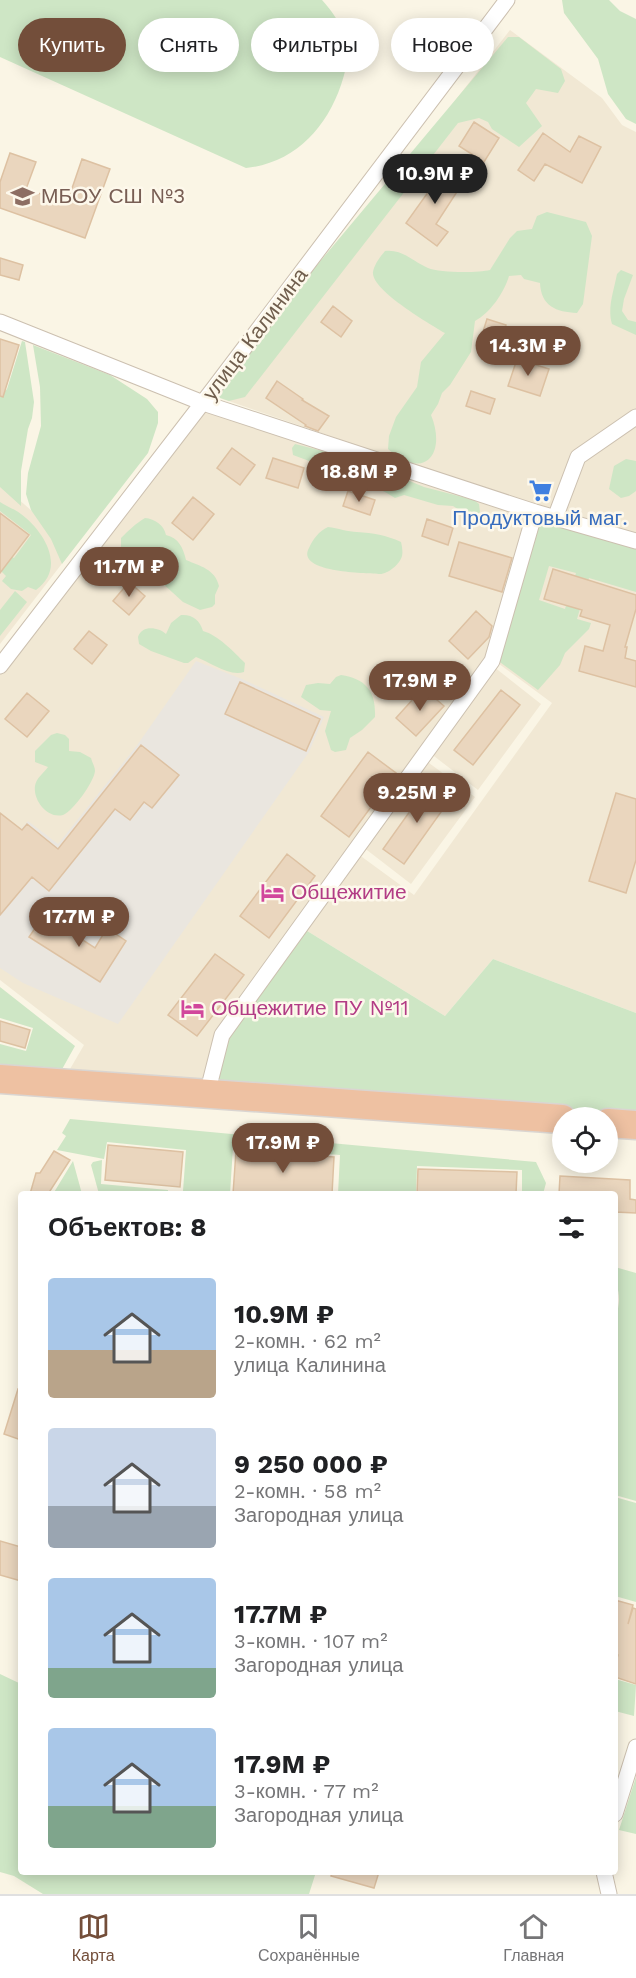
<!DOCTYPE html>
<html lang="ru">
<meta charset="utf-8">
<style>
body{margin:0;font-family:"Work Sans",sans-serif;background:#f6f6f6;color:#202124;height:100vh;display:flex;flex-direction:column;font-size:22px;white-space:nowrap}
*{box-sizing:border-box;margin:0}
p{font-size:20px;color:#757577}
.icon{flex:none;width:33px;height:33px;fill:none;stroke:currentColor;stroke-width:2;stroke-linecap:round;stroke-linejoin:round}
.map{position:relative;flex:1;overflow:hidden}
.details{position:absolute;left:18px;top:1191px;width:600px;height:684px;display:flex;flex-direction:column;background:#fff;border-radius:6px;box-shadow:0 3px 15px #0003}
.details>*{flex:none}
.banner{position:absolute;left:18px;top:18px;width:600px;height:54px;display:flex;gap:12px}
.buttons{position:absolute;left:552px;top:1107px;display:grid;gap:12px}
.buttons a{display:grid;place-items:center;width:66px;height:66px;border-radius:50%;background:#fff;box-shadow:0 3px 15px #0003;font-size:30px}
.price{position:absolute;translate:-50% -51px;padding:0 14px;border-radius:21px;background:#734e3a;color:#fff;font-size:20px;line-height:39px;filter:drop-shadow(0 2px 3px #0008)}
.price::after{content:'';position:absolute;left:50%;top:36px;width:18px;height:14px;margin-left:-9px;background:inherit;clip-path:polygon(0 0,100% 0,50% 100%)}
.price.on{background:#222;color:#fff}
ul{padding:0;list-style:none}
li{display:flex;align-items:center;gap:18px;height:150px;padding:0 30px}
li span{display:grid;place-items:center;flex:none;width:168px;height:120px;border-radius:6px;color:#555}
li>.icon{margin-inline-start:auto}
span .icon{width:72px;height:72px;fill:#fffc;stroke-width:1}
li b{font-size:26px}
h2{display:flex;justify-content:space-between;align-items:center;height:72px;padding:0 30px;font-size:26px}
.pill{padding:0 21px;border-radius:27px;background:#fff;box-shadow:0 3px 15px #0003;font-size:21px;line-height:54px}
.pill.on{background:#734e3a;color:#fff}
.tab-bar{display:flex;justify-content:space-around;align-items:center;height:84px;border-top:2px solid #e0e0e0;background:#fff;font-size:16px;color:#757577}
.tab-bar a{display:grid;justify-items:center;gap:3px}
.tab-bar .on{color:#734e3a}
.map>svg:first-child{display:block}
.residential{fill:#f1e8d4}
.industrial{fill:#eae6df}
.green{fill:#cee6c5;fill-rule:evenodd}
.building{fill:#ead6be;stroke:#ddc1a2;stroke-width:1.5}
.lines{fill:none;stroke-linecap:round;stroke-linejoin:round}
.street-casing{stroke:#ccc0b0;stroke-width:17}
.highway-casing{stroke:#dad5d1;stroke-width:31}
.street{stroke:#fff;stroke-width:15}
.highway{stroke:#eec1a2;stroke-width:28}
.labels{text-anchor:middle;stroke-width:5;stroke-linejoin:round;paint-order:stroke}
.education-label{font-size:21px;fill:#785e54;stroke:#fdf8eb;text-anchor:start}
.street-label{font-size:21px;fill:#705e4d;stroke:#fdf8eb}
.shop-label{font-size:21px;fill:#366cbe;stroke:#fdf8eb}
.hotel-label{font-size:21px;fill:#b23c85;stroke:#fdf8eb;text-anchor:start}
</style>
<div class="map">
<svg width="636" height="1894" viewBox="0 0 636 1894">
<rect width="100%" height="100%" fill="#faf5e5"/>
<path class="residential" d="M510,30l92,68 20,27 14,7v405l-77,-22 -336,-116z
M206,406l325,108 -42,146 -270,374 -15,57 -141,-10 21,-36 -84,-65v-309z
M0,483l74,65 -74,96z
M537,515l99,28v470l-143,-54 -48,57 -141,-87 54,-75 56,41 138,-192 -57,-42z
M494,667l47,37 -63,86 -48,-37z
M425,760l50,37 -64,87 -48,-37z"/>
<path class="industrial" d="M196,661l46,18 82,38 -15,35 -191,272 -95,-41 -23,-15v-115l28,-32 30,23 80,-100z"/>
<path class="green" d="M0,0h322c10,11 20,25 24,40 3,14 0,31 -5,45 -15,44 -47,78 -95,83l-246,-111z
M562,0h47l11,11 16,8v105l-10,-5 -18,-25 -10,-35 -34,-46z
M508,37h11l42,32 4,12 -7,12 -22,-4 -10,14 16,23 -23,21 -27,-18 -4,-7 -9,-4 -21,5 -213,274 -16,4 -15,-5v-8z
M547,212l39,10 6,14 -9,68 -6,9c-21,-1 -36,-7 -37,-30l-16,-4 -3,-4 -12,1c-5,17 -19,37 -34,45l-4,31 -21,33 -8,8 -4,11 -7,11c16,39 -7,67 -43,34l1,-13 7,-19 21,-30 4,-25 24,-29c-15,-9 -74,-43 -72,-61 1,-7 7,-15 12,-21 18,-2 27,10 43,17 11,5 50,5 62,2l20,-32 7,-7 15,-2 5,-13z
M621,270l12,5 -9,24 -2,12 6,9 8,2v13l-24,-11c-5,-16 2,-34 5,-50z
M22,341l3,1 9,60 -2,16 -4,11 -7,42v35l-21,-19v-91l7,-7z
M33,345l77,30 37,24 11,13v11l-10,30 -86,111 -11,-25 -20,-29 -5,-16 2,-21 13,-47 -1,-39z
M295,444l36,9 25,12 39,10 29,12 50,13 5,4 1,8 -5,5 -3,1 -19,-12 -15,-1 -34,-10 -9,3c-9,-6 -16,-9 -26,-13 -15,-6 -34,-2 -47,-14l-2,-6 -27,-10 -1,-7z
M626,459l10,2v30l-7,5 -8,2 -12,-9 5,-23z
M0,502c7,5 15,7 21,12 23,17 46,54 15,76l-8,-3 -6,4 -11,-2 -9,-8 4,-5 -6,-6v-21l14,9 17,-23 -31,-24z
M538,517l98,29v46l-47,-14 -12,41 14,4 -2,6 -24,24 -5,12 -22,25 -41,-30zM549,566l27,7 -11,36 -26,-9z
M145,518c10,1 19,7 21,17 13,3 17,13 20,25 14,6 29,9 33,26l-4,9v9l-3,3 -12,3 -17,-8 -22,-20 -7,-11 -15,-7 -18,-15v-11c7,-7 14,-14 24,-20z
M328,527c10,1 20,5 29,5 16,1 29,3 44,10 1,4 2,10 1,14 -2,8 -14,18 -22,18 -13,-1 -85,-1 -71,-26 4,-9 10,-17 19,-21z
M15,591l12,11 -27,34v-26z
M181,615c11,-1 19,5 22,16 15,4 31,21 42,32l-1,9c-15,5 -34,-10 -48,-15l-8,6h-4l-33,-12 -12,-7 -1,-7c4,-12 20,-10 28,-3l5,-11z
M341,675c26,4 35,17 34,42l-13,13 -12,8 -4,12 -11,2 -4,-2 -6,-19 6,-20 -11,-1 -19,-13 5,-12 12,-2 12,1 6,-7z
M57,733l8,2 4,4v12l11,1 11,6c1,4 4,9 4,13 -1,11 -22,40 -32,44 -16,4 -30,-15 -28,-29 1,-8 8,-12 13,-19l-13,-5v-11l16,-16z
M304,929l141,87 48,-57 143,54v109l-28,-4 -39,-1 -358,-26 13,-54z
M0,987l75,59 -19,34 -56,-4v-32l26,7 7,-23 -33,-10z
M70,1119l466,43 10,21 -3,11h-21v-24l-105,-4 -1,28h-78l2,-39 -107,-8 -3,47h-51v-3h4l3,-41 -79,-8 -3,17 -47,-9 9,-14 -4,-3z
M102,1160l-1,24 67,6v4h-69l-8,-29 2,-3z
M73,1161l9,33h-29z
M615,1267l21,6v228l-21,-6v-176c9,-26 0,-29 0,-52z
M615,1497l21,6v99l-21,-6z
M0,1674l21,10v188h295l-7,22h-266l-29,-18 -14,-4z
M615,1679l21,6 -2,31 -19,-5z
M636,1777v57l-17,-4z"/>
<path class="building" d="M474,122l25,16 -15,24 -25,-16z
M543,133l27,19 9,-16 22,11 -19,36 -37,-19 -11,17 -16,-11z
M10,153l26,9 -10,27 41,14 15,-44 28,10 -25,69 -85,-30v-26z
M439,164l25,17 -28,43 12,8 -11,14 -31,-23 23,-32 -5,-3z
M0,258l23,7 -4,15 -19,-5z
M333,306l19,15 -11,16 -20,-15z
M487,319l19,6 -5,19 -20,-6z
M0,339l19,6 -16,52 -3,-1z
M517,359l32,10 -9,27 -32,-10z
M277,381l26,18 -1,1 27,16 -11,15 -13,-5 1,-1 -40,-27z
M471,391l24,8 -5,15 -24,-8z
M232,448l23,17 -15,20 -23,-17z
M273,458l31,10 -6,20 -32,-10z
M348,491l27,9 -5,15 -27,-9z
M193,497l21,17 -21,26 -21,-17z
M0,513l29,22 -29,38z
M427,519l26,9 -5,17 -26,-9z
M459,542l53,16 -10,34 -53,-16z
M553,569l83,26v14l-11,38h2l-2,11 11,3v26l-57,-16 6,-25 18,5 7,-26 -30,-9 2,-6 -38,-11z
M129,582l16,14 -16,19 -16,-14z
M476,611l16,15 -3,11 -21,22 -19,-18z
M89,631l18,14 -15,19 -18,-15z
M240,682l80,37 -14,32 -81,-37z
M423,688l21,18 -28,30 -20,-18z
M501,690l19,15 -47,60 -19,-15z
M27,693l22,18 -22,26 -22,-18z
M141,745l38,30 -27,33 -8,-6 -14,18 -15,-11 -66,82 -17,-14 -32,38v-102l22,17 5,-6 31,25z
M368,752l28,21 -47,64 -28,-21z
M430,783l21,15 -47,66 -21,-15z
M616,793l20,6v61l-10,33 -37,-12z
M287,854l28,22 -46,62 -29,-22z
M44,915l51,33 12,-20 19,13 -26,41 -71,-45z
M215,954l29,21 -47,61 -29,-21z
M0,1021l30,9 -5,18 -25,-7z
M108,1145l75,7 -3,35 -75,-7z
M54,1151l16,9 -22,34h-18l6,-21h4z
M236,1151l98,6 -2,37h-99z
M418,1169l99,3 -1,22h-99z
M560,1176l70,4v19l6,1v13l-21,-1v-18h-56z
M18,1389l3,1v50l-17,-6z
M0,1541l21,6v34l-21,-6z
M615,1600l18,5 -5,19 5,-16 3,1v75l-21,-7v-12l3,-10 -3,-1z
M332,1872h47l-5,16 -43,-12z"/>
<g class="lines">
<defs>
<path id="street" d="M0,322l203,81 332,109 101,29
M555,518l23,-61 58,-40
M0,666l214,-278 293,-388
M207,1094l15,-59 270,-374 43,-149
M615,1814l21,-67
M604,1872l5,22"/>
<path id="highway" d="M0,1079l562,40
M608,1123l28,2"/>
</defs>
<use href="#street" class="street-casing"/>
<use href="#highway" class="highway-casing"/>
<use href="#street" class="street"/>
<use href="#highway" class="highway"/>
</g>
<defs>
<symbol id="school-bare" viewBox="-9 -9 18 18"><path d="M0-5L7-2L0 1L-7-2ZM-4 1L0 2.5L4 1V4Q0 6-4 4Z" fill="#8d6e63" stroke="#fdf8eb" stroke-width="2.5" paint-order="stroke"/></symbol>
<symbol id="supermarket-bare" viewBox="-9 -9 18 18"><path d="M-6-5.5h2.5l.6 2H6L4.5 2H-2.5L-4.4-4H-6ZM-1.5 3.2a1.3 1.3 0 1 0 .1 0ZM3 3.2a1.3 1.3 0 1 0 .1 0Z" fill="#3f7fe0" stroke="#fdf8eb" stroke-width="2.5" paint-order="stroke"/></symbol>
<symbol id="hotel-bare" viewBox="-9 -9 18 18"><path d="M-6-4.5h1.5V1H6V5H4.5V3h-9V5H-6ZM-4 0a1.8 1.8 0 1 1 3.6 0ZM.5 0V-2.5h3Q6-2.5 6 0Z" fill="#d1479c" stroke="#fdf8eb" stroke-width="2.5" paint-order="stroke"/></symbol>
</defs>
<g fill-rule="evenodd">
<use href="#school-bare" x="6" y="180" width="33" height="33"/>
<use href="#supermarket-bare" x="524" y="474" width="33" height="33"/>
<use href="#hotel-bare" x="256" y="876" width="33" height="33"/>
<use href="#hotel-bare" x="176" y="992" width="33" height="33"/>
</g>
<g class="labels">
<g class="education-label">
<text x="41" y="203">МБОУ СШ №3</text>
</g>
<g class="street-label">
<text transform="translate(255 334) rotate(-53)" y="7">улица Калинина</text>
</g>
<g class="shop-label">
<text x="540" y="525">Продуктовый маг.</text>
</g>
<g class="hotel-label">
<text x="291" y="899">Общежитие</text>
<text x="211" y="1015">Общежитие ПУ №11</text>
</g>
</g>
</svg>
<div class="buttons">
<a><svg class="icon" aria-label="locate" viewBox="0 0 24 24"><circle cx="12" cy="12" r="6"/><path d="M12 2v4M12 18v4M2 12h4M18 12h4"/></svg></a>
</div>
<b class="price on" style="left:435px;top:205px">10.9M ₽</b>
<b class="price" style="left:528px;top:377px">14.3M ₽</b>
<b class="price" style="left:359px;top:503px">18.8M ₽</b>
<b class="price" style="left:129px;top:598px">11.7M ₽</b>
<b class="price" style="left:420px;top:712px">17.9M ₽</b>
<b class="price" style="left:417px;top:824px">9.25M ₽</b>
<b class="price" style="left:79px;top:948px">17.7M ₽</b>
<b class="price" style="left:283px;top:1174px">17.9M ₽</b>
<div class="banner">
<a class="pill on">Купить</a>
<a class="pill">Снять</a>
<a class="pill">Фильтры</a>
<a class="pill">Новое</a>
</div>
<section class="details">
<h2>Объектов: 8<svg class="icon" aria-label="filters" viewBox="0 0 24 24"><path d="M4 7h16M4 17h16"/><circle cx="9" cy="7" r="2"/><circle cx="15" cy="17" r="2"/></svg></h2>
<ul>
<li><span style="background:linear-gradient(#a9c7e8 60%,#b9a48a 0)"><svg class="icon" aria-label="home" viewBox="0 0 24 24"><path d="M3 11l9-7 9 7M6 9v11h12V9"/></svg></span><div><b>10.9M ₽</b><p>2-комн. · 62 m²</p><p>улица Калинина</p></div></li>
<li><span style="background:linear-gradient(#c9d6e8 65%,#9aa5b1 0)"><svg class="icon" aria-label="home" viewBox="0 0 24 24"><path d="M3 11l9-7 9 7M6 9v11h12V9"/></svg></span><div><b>9 250 000 ₽</b><p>2-комн. · 58 m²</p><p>Загородная улица</p></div></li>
<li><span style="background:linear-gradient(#a9c7e8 75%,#7fa58c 0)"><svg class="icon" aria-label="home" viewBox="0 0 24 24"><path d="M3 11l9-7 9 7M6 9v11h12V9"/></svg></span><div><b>17.7M ₽</b><p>3-комн. · 107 m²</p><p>Загородная улица</p></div></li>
<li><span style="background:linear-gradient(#a9c7e8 65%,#7fa58c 0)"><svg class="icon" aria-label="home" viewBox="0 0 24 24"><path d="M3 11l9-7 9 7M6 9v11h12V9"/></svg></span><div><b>17.9M ₽</b><p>3-комн. · 77 m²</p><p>Загородная улица</p></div></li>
</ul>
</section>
</div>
<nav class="tab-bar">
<a class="on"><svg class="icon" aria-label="map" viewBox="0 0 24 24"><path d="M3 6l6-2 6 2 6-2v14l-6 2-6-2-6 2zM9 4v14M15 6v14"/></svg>Карта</a>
<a><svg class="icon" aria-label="saved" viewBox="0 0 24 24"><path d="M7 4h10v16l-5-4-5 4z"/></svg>Сохранённые</a>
<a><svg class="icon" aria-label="home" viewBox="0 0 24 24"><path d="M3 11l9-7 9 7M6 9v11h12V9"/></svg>Главная</a>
</nav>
